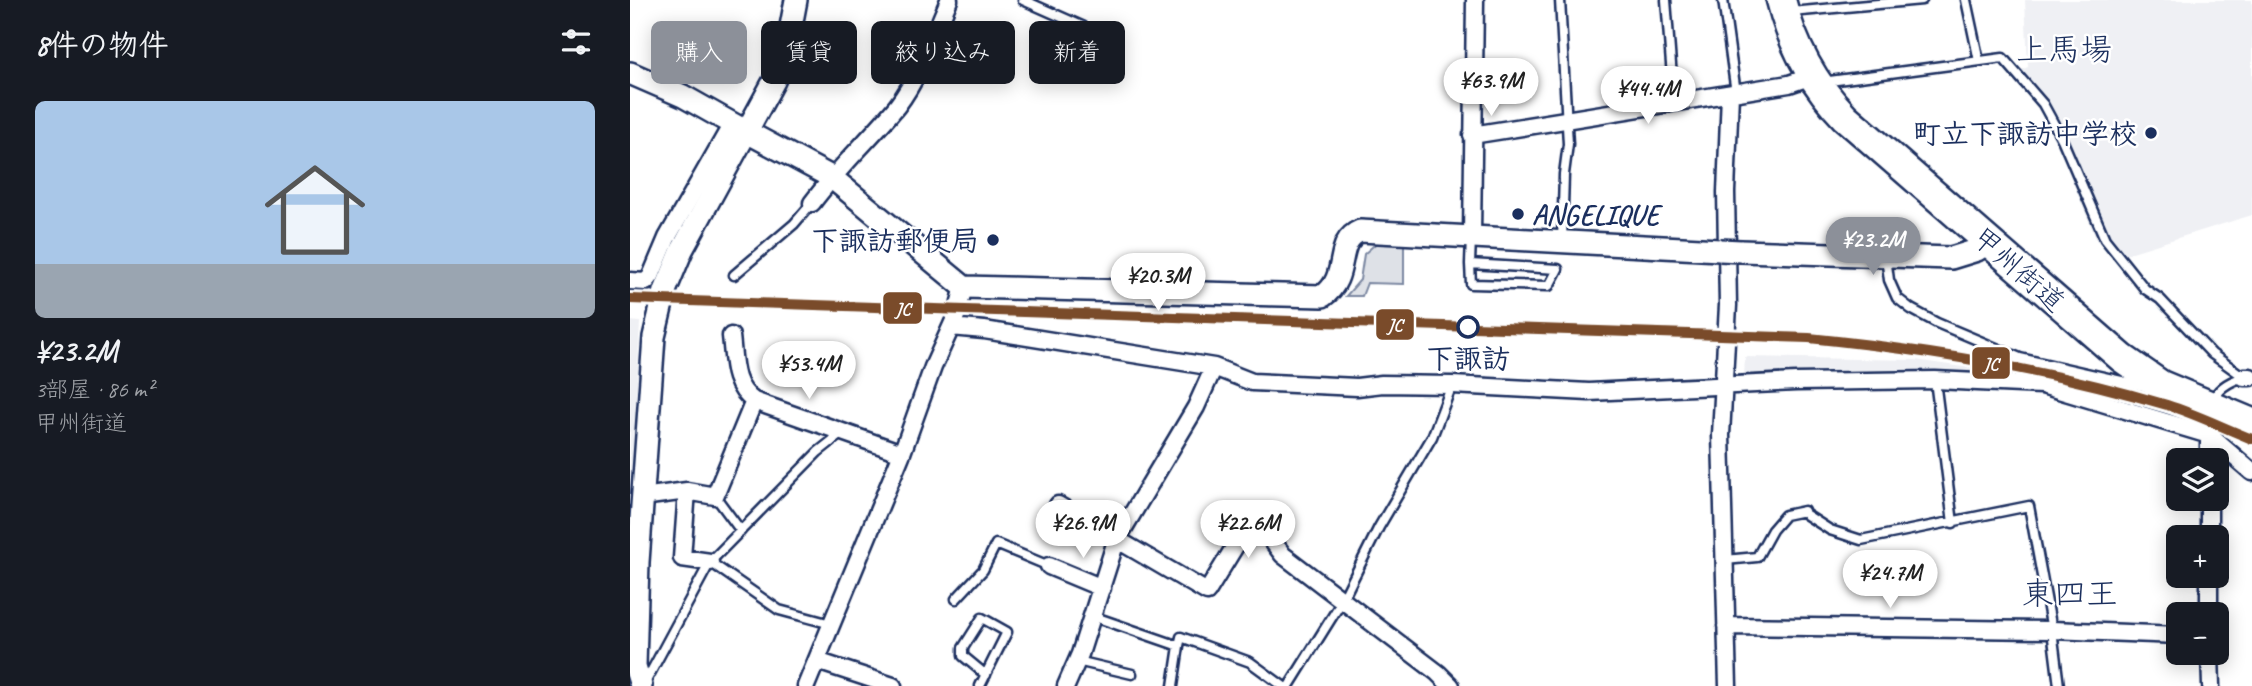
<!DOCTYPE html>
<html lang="ja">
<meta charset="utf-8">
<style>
body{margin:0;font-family:Caveat,"Klee One",sans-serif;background:#20242c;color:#f1f3f6;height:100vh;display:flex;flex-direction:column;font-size:26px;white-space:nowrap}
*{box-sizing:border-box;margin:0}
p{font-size:23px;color:#9ea1a6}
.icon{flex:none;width:38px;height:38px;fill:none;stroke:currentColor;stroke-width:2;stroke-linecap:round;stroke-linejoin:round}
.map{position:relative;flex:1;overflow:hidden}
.details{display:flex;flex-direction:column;background:#171b24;width:630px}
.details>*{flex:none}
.banner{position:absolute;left:21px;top:21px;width:665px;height:63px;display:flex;gap:14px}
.fabs{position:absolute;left:1536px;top:448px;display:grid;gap:14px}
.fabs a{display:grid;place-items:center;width:63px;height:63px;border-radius:10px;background:#171b24;box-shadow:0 4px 18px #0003;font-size:35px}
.price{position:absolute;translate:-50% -60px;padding:0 16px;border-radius:24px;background:#fff;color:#222;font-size:23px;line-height:46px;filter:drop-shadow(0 2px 4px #0008)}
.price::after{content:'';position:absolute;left:50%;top:42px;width:21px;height:16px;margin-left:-10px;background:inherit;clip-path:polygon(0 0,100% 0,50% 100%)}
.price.active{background:#8c9099;color:#fff}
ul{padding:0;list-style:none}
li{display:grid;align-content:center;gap:14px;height:371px;padding:0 35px}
li span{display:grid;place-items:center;height:217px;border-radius:10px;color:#555}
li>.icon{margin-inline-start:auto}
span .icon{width:126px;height:126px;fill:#fffc;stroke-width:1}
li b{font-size:30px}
h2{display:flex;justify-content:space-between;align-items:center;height:84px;padding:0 35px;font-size:30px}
.pill{padding:0 24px;border-radius:10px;background:#171b24;box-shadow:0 4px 18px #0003;font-size:24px;line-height:63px}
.pill.active{background:#8c9099;color:#fff}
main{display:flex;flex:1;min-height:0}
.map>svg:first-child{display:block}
.built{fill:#eff0f4}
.green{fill:#dee1e7;stroke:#7c88a2;stroke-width:2}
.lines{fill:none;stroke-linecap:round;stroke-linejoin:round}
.lane-casing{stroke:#1b2f5e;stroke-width:13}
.street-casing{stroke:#1b2f5e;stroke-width:21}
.secondary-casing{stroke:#1b2f5e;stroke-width:26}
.highway-casing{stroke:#1b2f5e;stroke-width:33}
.lane{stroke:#fff;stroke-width:8}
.street{stroke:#fff;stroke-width:16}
.secondary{stroke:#fff;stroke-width:21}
.highway{stroke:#fff;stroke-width:28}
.secondary-bridge-casing{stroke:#1b2f5e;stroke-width:26;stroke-linecap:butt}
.secondary-bridge{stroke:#fff;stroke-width:21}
.rail-1-casing{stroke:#fff;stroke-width:16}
.rail-1{stroke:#7a4b2a;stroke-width:10}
.poi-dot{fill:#1b2f5e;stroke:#fff;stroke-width:2.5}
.stop-dot{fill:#fff;stroke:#1b2f5e;stroke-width:3.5}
.labels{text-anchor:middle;stroke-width:5;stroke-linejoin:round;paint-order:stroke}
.poi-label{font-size:28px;font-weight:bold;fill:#1b2f5e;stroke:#fff;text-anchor:end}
.street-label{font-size:28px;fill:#1b2f5e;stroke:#fff}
.stop-label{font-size:28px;font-weight:bold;fill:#1b2f5e;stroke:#fff}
.quarter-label{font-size:32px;fill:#1b2f5e;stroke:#fff}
.line-badge{stroke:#fff;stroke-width:2.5}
.badge-label{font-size:19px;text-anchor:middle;font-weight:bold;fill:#fff}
</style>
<main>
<section class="details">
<h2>8件の物件<svg class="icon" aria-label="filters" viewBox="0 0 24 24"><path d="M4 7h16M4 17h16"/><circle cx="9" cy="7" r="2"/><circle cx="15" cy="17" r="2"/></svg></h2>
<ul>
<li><span style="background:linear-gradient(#a9c7e8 75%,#9aa5b1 0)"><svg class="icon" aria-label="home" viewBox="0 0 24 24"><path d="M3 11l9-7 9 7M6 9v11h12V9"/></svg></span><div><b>¥23.2M</b><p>3部屋 · 86 m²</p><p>甲州街道</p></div></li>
</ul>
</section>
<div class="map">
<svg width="1622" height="686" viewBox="0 0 1622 686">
<rect width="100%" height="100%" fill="#fff"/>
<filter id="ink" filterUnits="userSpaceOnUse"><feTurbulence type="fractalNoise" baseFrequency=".0143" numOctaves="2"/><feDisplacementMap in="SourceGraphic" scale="14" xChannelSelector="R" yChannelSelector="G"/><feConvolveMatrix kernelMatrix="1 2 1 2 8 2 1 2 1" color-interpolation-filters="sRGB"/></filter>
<g filter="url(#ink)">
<path class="built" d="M1395,0h227v215l-126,39 -29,-13 -37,-90 -19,-37 -27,-41 14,-6z
M0,321l10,1 -10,215z
M1115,357l170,3 82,12 8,4 -123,-4 -138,5z"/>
<path class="green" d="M751,239l23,1v44l-37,-1 -5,13h-16l14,-16 4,-26z"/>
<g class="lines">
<defs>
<path id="lane" d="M393,0l61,27
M930,0l8,144 -4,30 -2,67
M1036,0l8,103
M1093,0l13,93
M1336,0l13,61
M1161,12l131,-12
M1192,82l181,-24 40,46 19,35 43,100 40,50 15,10 52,55 32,23
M1256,257l3,23 8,18 14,11 26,14 83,35 128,29
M840,264l1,20 78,2 9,-17 -88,-5 1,-27
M104,275l60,-51 18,-21
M1305,380l18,143
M1582,402c5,-14 18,-21 32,-25
M85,496l26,35
M1095,560l32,-3 15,-27 13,-15 19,-4 1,3 25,16 31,10 168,-34 23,124 7,56
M80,562l69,48 52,14
M326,599l27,-29 13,-26 53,22
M462,616l87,30 2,-9 69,25 33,24
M447,661l55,13
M15,683l65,-121 108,-110 24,-19
M350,686l27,-54 -25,-14 -19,30v8l23,19
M543,686l6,-40
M659,686l53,-85 37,-74 53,-90 20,-52"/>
<path id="street" d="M842,135l317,-51 23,-8
M182,203c26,-35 58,-64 85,-97 22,-28 38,-73 52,-106
M842,236l3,-236
M0,281l16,1 5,-6 16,-38 65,-114
M321,327l33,3 230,37 38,15 105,5 25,-3 70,1 137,7 207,-10 139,-2 107,5 167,50v25
M101,336c3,24 1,50 23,65l148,52
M1614,377h6
M1581,407l-2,28 43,37
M57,491l-5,67 28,4
M12,497l45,-6 28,5 39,-95
M1579,499v38
M428,505l149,87 44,-72 7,2 25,33 155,118 13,13
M419,566l53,22
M1579,576v38
M1096,626l326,4 127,5
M1580,653l1,33
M187,661l76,25
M176,686l96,-233 31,-86 23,-51 8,-29
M436,686l14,-32 36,-113 80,-134 18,-40
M1098,686l-7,-251 7,-130 -2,-113 4,-98"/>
<path id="secondary" d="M0,73l53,23 64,36 84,45 133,110 359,9c28,-20 10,-54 37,-65l360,19
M1111,251l210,7 26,-8 12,-8
M11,686l-6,-20 3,-104 16,-225 11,-46 17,-41 92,-169 12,-28 10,-53"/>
<path id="highway" d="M1151,0c11,44 32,84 64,117l277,241 39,27 91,38"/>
</defs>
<use href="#lane" class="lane-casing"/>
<use href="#street" class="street-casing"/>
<use href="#secondary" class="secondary-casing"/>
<use href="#highway" class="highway-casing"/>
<use href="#lane" class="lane"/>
<use href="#street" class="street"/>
<use href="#secondary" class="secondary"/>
<use href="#highway" class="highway"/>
<defs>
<path id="secondary-bridge" d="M1090,250l21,1"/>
</defs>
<use href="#secondary-bridge" class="secondary-bridge-casing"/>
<use href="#secondary-bridge" class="secondary-bridge"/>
<defs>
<path id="rail-1" d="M0,299l1179,39c120,12 242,32 358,67 29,9 57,23 85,34"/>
</defs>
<use href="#rail-1" class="rail-1-casing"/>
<use href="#rail-1" class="rail-1"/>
</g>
</g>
<g class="poi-dot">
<circle cx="1521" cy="133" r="7"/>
<circle cx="888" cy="214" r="7"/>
<circle cx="363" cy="240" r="7"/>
</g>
<circle class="stop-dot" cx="838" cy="327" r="10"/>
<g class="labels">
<g class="poi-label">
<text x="1507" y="143">町立下諏訪中学校</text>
<text x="902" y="224" text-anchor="start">ANGELIQUE</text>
<text x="349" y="250">下諏訪郵便局</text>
</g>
<g class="street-label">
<text transform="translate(1389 269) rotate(41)" y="10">甲州街道</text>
</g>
<g class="stop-label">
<text x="838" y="368">下諏訪</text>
</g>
<g class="quarter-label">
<text x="1434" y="60">上馬場</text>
<text x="1440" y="604">東四王</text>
</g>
</g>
<g class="line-badge">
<rect x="252" y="291" width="41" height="34" rx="7" fill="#7a4b2a"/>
<rect x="745" y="308" width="40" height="33" rx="7" fill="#7a4b2a"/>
<rect x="1341" y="346" width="40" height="34" rx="7" fill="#7a4b2a"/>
</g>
<g class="badge-label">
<text x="273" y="315">JC</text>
<text x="765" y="331">JC</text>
<text x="1361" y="370">JC</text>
</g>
</svg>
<div class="fabs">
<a><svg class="icon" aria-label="layers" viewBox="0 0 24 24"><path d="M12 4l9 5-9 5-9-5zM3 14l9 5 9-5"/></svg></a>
<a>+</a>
<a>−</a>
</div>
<b class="price" style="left:861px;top:118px">¥63.9M</b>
<b class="price" style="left:1018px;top:126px">¥44.4M</b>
<b class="price active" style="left:1243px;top:277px">¥23.2M</b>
<b class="price" style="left:528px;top:313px">¥20.3M</b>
<b class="price" style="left:179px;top:401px">¥53.4M</b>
<b class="price" style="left:453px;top:560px">¥26.9M</b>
<b class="price" style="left:618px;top:560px">¥22.6M</b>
<b class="price" style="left:1260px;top:610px">¥24.7M</b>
<div class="banner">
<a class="pill active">購入</a>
<a class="pill">賃貸</a>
<a class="pill">絞り込み</a>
<a class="pill">新着</a>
</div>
</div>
</main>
